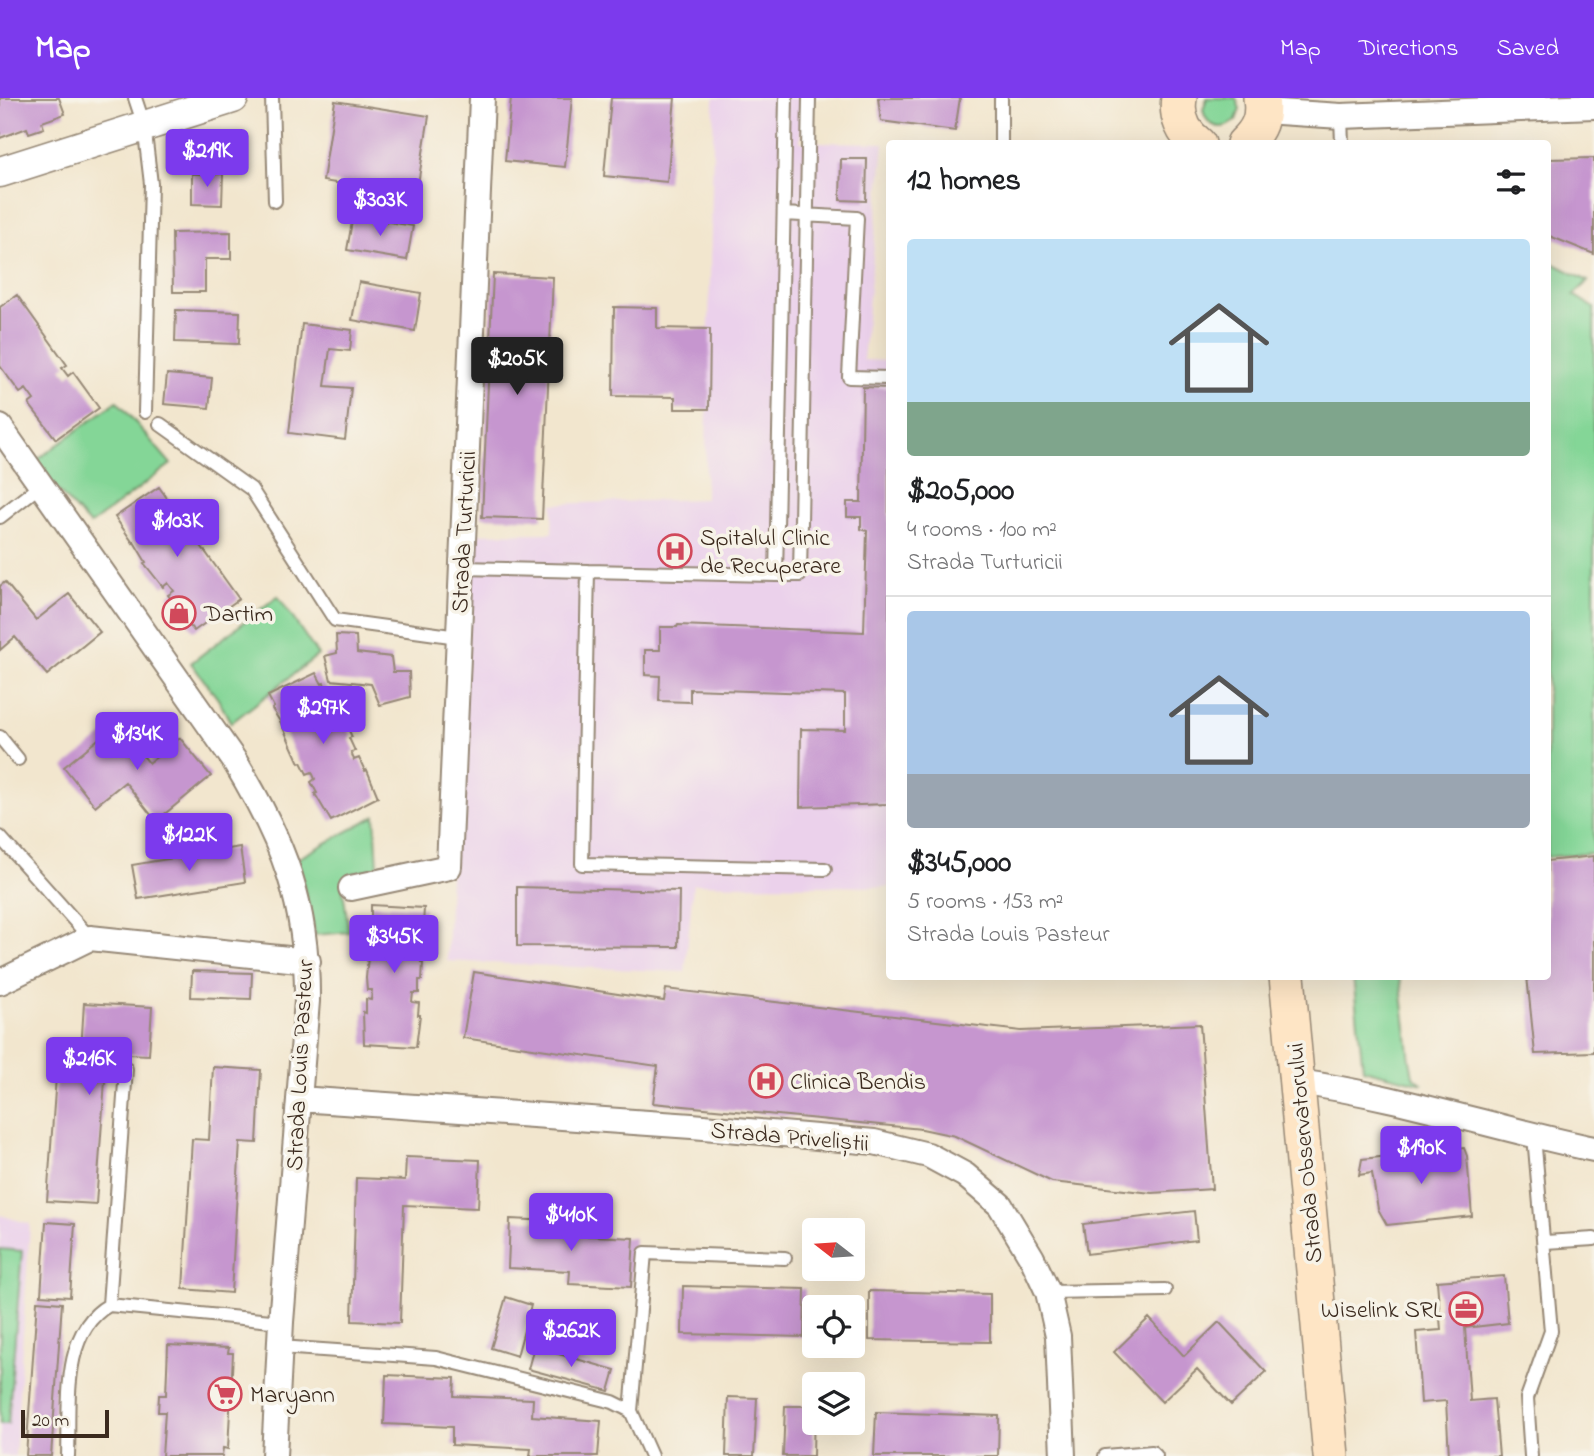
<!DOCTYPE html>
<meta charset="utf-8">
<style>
body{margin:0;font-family:"Indie Flower",sans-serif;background:#f6f6f6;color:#202124;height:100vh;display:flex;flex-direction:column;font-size:26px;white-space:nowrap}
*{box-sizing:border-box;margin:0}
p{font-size:23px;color:#757577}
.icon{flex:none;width:38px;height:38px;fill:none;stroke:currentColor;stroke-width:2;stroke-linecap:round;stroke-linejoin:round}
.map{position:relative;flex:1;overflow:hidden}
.sheet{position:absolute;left:886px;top:42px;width:665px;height:840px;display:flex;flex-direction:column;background:#fff;border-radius:7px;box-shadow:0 7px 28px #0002}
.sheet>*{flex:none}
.needle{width:46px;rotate:287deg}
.fabs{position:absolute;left:802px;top:1120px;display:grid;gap:14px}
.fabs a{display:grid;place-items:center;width:63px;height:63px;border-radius:7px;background:#fff;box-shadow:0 7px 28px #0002;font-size:35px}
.scale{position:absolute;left:21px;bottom:18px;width:88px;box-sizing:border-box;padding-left:7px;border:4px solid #3b2a1e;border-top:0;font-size:19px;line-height:24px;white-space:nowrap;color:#3b2a1e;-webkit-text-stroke:5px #f7f3e8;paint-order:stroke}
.price{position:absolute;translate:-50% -60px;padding:0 16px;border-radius:7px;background:#7c3aed;color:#fff;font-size:23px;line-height:46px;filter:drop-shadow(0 2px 4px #0008)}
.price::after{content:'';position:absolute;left:50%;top:42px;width:21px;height:16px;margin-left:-10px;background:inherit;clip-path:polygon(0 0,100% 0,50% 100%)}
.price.current{background:#222;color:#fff}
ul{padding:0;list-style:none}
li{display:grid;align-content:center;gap:14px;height:371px;padding:0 21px}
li+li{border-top:2px solid #e0e0e0}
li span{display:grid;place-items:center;height:217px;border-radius:7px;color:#555}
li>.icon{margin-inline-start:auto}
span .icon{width:126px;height:126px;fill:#fffc;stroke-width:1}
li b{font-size:30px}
h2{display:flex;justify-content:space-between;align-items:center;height:84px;padding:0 21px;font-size:30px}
header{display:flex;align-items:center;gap:42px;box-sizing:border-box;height:98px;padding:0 35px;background:#7c3aed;color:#fff}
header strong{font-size:33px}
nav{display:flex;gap:38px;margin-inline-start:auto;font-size:24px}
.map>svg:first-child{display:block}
.built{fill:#ebd1eb}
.green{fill:#84d697;stroke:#60805a;stroke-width:2}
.building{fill:#c696cf}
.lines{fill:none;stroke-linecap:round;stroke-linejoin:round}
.service-casing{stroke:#968876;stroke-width:16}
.minor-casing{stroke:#968876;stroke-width:28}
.tertiary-casing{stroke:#968876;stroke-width:33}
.secondary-casing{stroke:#968876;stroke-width:38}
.service{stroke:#fff;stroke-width:12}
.minor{stroke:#fff;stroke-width:24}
.tertiary{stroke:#fff;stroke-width:30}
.secondary{stroke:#fee5c5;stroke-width:35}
.labels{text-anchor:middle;stroke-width:7;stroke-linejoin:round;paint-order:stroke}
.street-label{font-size:24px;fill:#3b2a1e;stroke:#f7f3e8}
.poi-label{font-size:24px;fill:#3b2a1e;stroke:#f7f3e8;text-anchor:start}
</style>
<header>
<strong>Map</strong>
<nav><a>Map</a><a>Directions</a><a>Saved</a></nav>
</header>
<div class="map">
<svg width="1594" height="1358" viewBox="0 0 1594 1358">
<rect width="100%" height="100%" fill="#f7f3e8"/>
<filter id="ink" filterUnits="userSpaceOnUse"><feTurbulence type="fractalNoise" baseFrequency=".0143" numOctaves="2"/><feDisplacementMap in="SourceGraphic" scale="14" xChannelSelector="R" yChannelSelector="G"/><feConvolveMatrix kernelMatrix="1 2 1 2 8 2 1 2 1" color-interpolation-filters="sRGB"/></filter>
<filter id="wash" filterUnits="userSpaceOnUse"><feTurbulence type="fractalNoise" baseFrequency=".00686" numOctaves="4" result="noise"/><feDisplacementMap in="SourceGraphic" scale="28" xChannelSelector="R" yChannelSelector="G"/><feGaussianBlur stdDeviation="1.57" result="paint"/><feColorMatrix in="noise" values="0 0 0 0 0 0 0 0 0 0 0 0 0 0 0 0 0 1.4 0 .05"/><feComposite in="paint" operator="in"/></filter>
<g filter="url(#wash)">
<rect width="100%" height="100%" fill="#f2e6ce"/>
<path class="built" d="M714,0h89l-3,44 84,1 -21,217 26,1v526l-196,-3 -8,88 -238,-11 15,-427 90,-1 1,-29 152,-5z
M0,1117l30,9 -15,232h-15z"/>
<path class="green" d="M1207,0h29l4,11 -4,11c-13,12 -29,8 -33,-10z
M1547,162l41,21 -14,14 20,13v545l-47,4z
M117,303l54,63 -81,61 -33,-35 -20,-30z
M278,498l40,59 -87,68 -13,-24 -27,-36z
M375,718l3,51 -28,7 -8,9 7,49 -34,3 -18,-76z
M1353,879h47l10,84 3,15 10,8 -60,-15z
M0,1151l22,2 -14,173h-8z"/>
<g id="blocks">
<path class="building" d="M0,0h59l6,16 -23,8 2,6 -15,5 -2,-5 -27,10z
M511,0h61l-7,69 -60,-6z
M611,0h64l-8,84 -63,-6z
M878,0h82l-5,33 -74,-10z
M335,3l94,15 -13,80 -93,-15z
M1594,60v96l-47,-19v-76z
M841,61h26l-1,42 -26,-1z
M192,76h31l-1,31 -30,-1z
M353,118l60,10 -6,34 -60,-10z
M231,134v27h-26v33h-32l-1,-59z
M493,176l60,3 -11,242 -60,-2z
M359,184l62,11 -6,38 -63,-11z
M17,197l50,70 -5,3 6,8 5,-4 26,36 -43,31 -27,-35 5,-4 -8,-11 -6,4 -20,-27v-59z
M614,209l43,1v20l53,1 -1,80h-34v-12l-62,-1z
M176,212l64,2 -1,32 -64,-2z
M302,226l50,6 -2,21 -20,-2 -5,37 26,2 -6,52 -56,-7z
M167,276l45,4 -3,30 -45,-4z
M863,289l26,1v416l-89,3 1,-78 44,1v-36l-155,-5v13l-31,-1 1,-25 -15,-1v-25h15v-23h17l1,-2 186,7 3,-101 -6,-2v-12h-14v-15h14z
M159,389l80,112 -45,32 -20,-24 2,-1 -8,-11 6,-4 -6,-8 -5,4 -8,-10 -11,-14 2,-1 -12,-20 -1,1 -18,-26z
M5,484l31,38 33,-26 31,38 -53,43 -32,-38 -15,13v-64z
M336,537l20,1 1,17 34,4 2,15h16l1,25 -30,8 -9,-21 -40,-4 -6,-24 12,-3z
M316,575l6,11 2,-1 16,38 4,-1 8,17 -3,1 6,13 -4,1 3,8 5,-2 6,13 2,-1 11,27 -47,24 -16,-27 2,-1 -6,-11 4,-3 -3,-7 -5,2 -6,-12 -2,1 -18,-40 -9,-14 2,-2 -6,-11z
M117,626l32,39 31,-25 31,38 -55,45 -31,-39 -30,24 -31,-39z
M240,749l5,35 -107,17 -6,-34z
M1594,758v196l-59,2 -8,-78h20v-115z
M517,789l162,4 -1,56 -161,-1z
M371,807l53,3 -1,17h3l-5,37h2l-1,18h-3v13h-6l-1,9 7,1 -1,12h2l-4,32 -52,-3 -1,-32 3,1v-14l5,1 1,-10h-5l-1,-12 4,-42 -3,-1 1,-17h3z
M192,873l60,2 -1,26 -60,-2z
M474,874l190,29 2,-12 355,42 179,-7 12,165 -60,4 -100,-11 -97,-46 -33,-7 -269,-26 5,-37 -195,-28z
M84,905l68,4 -3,48 -42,-2 -11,151 -49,-3 11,-152 23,2z
M213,969l48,3 -4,73 -17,-1 -9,151 -48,-4 9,-150 17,1z
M1464,1050l3,8 5,60 -85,9 -9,-16 -6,-36 -13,2 3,-16z
M406,1059l74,3 -2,48 -74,-3 -4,118 -48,-2 4,-143 49,2z
M1194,1113l3,29 -110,14 -4,-30z
M510,1121l63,3 -1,13 62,3 -3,49 -62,-3 1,-13 -62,-3z
M46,1124l29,2 -5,73 -29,-2z
M1504,1178l4,47 -43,5 5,73 24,-2 5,57h-50l-3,-55 -25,2 -5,-71 25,-2 -4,-49z
M683,1188l122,3 -1,48 -122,-3z
M869,1193l121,3v48l-121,-2z
M506,1199l25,8 -14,51 -26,-8z
M37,1203l25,2 -11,153h-25z
M1149,1220l35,38 35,-34 47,50 -35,33 -34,-36 -35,33 -48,-50z
M168,1247l61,3 -1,5h5l-5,96 -5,-1 -1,8h-60l3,-44h-7l1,-17h7z
M534,1249l81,23 -6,21 -81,-22z
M386,1277l69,3 -1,18 79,3 -1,17 69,5 -3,35h-68l1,-7 -79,-4v-18l-68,-3z
M728,1299l29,1 -3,58h-28z
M785,1308h29l-1,50h-30z
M876,1314l123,4 -1,40h-124z"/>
</g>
</g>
<g filter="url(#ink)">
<use href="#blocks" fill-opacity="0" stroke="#968876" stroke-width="2"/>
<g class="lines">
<defs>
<path id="service" d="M135,0l9,27 7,59 -6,228
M272,0l3,103
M786,0l-10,477 -188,-4 -6,293 243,5
M1001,0v46
M1341,18l1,28
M784,116l73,4 -8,159 40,1
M160,326l91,65 84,131 123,17
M0,419l41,-32
M461,470l127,3
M776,477h24l9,-477
M0,639l18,22
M0,739l90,101
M1545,1144l49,-3
M1048,1194l117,-2
M109,1207l17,-236
M280,1249l156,11 177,44 18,9 20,45
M631,1313l14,-158 140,5
M68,1358c2,-48 -8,-124 41,-151l172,17
M1105,1358l47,-4 4,4
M1531,1358l-4,-58 24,-67 -17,-195"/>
<path id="minor" d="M1263,13l78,5 253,-10
M0,329l234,333c50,82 74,144 73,241l-26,321 -7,134
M351,790l98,-21 33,-769
M0,884l90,-44 218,23
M1298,984c100,14 197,46 296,67
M299,1001l393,27 182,16 54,13 37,20 35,30 32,53 16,34 10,44 5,120"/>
<path id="tertiary" d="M0,74l233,-74"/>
<path id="secondary" d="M1179,0c-3,18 4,35 19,46
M1244,46c15,-14 20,-26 17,-46
M1287,878l44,480"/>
</defs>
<use href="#service" class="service-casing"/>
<use href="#minor" class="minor-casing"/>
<use href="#tertiary" class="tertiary-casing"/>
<use href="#secondary" class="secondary-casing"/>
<use href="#service" class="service"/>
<use href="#minor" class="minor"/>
<use href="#tertiary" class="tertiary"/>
<use href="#secondary" class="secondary"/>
</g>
</g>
<defs>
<symbol id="hospital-ring" viewBox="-11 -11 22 22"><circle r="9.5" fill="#f7f3e8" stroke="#d1495b" stroke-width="1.5"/><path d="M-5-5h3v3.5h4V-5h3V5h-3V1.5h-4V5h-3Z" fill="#d1495b"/></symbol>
<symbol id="shop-ring" viewBox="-11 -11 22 22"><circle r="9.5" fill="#f7f3e8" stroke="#d1495b" stroke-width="1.5"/><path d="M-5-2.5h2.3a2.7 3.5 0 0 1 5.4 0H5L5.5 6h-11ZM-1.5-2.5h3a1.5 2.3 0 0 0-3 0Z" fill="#d1495b"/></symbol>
<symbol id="office-ring" viewBox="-11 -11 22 22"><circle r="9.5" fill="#f7f3e8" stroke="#d1495b" stroke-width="1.5"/><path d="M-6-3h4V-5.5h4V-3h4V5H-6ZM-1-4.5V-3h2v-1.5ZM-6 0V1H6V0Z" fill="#d1495b"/></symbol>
<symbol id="supermarket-ring" viewBox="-11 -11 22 22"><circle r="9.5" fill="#f7f3e8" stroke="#d1495b" stroke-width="1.5"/><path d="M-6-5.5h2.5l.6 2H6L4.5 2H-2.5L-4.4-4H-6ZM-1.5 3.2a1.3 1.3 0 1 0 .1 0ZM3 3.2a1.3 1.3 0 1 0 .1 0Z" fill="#d1495b"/></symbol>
</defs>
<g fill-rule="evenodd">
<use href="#hospital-ring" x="656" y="434" width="38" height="38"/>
<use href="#shop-ring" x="160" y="496" width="38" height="38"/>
<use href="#hospital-ring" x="747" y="964" width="38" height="38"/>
<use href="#office-ring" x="1447" y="1192" width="38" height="38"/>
<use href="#supermarket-ring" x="206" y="1277" width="38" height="38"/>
</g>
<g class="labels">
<g class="street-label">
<text transform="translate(463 434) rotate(-87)" y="8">Strada Turturicii</text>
<text transform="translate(299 967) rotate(-87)" y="8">Strada Louis Pasteur</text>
<text transform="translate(790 1038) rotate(5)" y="8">Strada Priveliștii</text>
<text transform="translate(1304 1055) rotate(-95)" y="8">Strada Observatorului</text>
</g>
<g class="poi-label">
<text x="700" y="447">Spitalul Clinic<tspan x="700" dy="28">de Recuperare</tspan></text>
<text x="204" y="523">Dartim</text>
<text x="790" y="991">Clinica Bendis</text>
<text x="1442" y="1219" text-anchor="end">Wiselink SRL</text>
<text x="250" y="1304">Maryann</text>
</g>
</g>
</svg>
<div class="fabs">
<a><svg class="needle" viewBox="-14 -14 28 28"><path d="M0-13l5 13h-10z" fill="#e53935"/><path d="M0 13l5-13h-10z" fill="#757577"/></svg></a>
<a><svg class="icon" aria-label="locate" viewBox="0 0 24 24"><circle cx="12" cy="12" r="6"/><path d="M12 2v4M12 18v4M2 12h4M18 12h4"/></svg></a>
<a><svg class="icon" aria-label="layers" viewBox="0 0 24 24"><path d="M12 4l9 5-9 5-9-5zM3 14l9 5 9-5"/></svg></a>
</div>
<div class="scale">20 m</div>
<b class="price" style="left:207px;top:91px">$219K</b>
<b class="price" style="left:380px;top:140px">$303K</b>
<b class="price current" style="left:517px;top:299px">$205K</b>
<b class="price" style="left:177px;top:461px">$103K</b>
<b class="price" style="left:323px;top:648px">$297K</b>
<b class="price" style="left:137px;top:674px">$134K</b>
<b class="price" style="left:189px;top:775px">$122K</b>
<b class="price" style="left:394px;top:877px">$345K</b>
<b class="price" style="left:89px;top:999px">$216K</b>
<b class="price" style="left:1421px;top:1088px">$190K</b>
<b class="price" style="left:571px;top:1155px">$410K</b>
<b class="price" style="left:571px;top:1271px">$262K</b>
<section class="sheet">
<h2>12 homes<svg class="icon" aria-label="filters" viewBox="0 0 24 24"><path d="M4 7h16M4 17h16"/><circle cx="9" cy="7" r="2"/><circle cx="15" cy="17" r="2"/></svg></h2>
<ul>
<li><span style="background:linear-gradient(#bfe0f5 75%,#7fa58c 0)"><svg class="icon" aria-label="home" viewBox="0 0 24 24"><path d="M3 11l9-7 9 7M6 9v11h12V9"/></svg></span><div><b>$205,000</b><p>4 rooms · 100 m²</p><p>Strada Turturicii</p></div></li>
<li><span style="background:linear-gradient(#a9c7e8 75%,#9aa5b1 0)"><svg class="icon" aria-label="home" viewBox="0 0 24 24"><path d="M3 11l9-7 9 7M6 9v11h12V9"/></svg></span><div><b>$345,000</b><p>5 rooms · 153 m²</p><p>Strada Louis Pasteur</p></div></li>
</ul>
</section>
</div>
